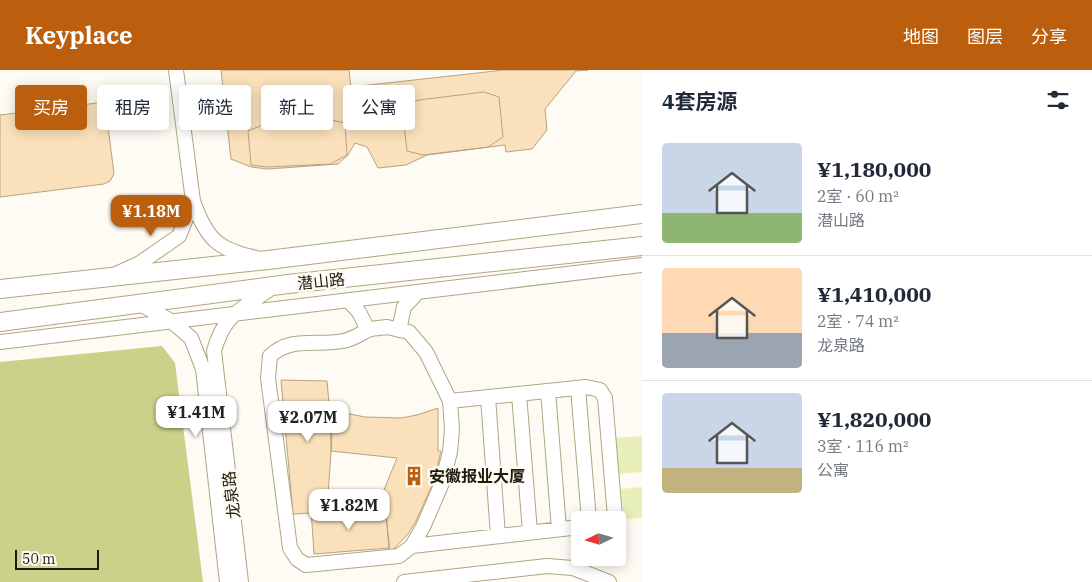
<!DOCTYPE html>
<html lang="zh">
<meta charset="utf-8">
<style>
body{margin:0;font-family:"IBM Plex Serif","Noto Sans SC",serif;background:#f6f6f7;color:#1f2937;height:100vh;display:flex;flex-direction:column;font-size:19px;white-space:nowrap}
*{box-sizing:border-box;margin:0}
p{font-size:16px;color:#747a83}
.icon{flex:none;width:28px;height:28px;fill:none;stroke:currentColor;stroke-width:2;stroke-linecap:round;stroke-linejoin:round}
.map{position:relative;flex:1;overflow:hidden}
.details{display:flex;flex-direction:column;background:#fff;width:450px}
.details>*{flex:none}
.banner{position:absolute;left:15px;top:15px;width:475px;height:45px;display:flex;gap:10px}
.needle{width:32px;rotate:265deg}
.fabs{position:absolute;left:571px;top:441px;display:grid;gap:10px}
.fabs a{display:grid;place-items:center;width:55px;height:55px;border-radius:5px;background:#fff;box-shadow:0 2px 12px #0003;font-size:25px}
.scale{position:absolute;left:15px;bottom:12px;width:84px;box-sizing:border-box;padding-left:5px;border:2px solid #1f1b0d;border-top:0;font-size:14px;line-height:18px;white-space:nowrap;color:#1f1b0d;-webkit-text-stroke:4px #fdfbf3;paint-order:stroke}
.price{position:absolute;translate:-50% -42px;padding:0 11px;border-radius:10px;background:#fff;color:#222;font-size:16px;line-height:32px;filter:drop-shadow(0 1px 2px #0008)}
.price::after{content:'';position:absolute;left:50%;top:30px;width:15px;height:11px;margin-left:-8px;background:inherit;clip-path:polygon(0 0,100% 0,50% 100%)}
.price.current{background:#bb5e0d;color:#fff}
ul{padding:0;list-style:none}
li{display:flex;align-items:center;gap:15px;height:125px;padding:0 20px}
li+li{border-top:1px solid #e0e1e3}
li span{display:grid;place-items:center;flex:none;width:140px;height:100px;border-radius:5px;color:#555}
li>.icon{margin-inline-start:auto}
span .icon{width:60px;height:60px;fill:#fffc;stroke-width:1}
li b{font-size:21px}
h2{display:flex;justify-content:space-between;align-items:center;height:60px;padding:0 20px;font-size:21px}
.chip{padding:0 18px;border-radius:5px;background:#fff;box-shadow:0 2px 12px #0003;font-size:18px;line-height:45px}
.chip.current{background:#bb5e0d;color:#fff}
header{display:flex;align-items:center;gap:30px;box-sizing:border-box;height:70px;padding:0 25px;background:#bb5e0d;color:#fff}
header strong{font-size:24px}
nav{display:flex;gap:28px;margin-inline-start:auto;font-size:18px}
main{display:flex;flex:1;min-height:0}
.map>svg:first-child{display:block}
.green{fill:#e8efb8}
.forest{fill:#cad189}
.building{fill:#fae1bb;stroke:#b7a282}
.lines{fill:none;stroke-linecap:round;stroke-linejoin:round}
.minor-casing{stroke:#b1a582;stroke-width:16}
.major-casing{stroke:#b1a582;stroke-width:20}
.minor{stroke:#fff;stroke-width:14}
.major{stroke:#fff;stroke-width:18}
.labels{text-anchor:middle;stroke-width:5;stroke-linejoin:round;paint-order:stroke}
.street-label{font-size:16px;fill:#1f1b0d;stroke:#fdfbf3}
.poi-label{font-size:16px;font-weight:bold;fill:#1f1b0d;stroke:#fdfbf3;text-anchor:start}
</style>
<header>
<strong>Keyplace</strong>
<nav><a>地图</a><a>图层</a><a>分享</a></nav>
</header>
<main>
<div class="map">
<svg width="642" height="512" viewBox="0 0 642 512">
<rect width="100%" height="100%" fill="#fdfbf3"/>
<path class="green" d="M642,366v36l-26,2 -3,-36z
M642,417v31l-18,1 -3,-30z"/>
<path class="forest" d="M162,276l13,17 28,219h-203v-220z"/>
<path class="building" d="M221,0h128l2,17 153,-17h84l-12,1 -31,38 2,21 -15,19 -26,3 -1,-7 -78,10 -21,10 -28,3 -11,-21 -12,-4 -7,12 -10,9 -70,5 -17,-2 -20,-8z
M484,22l15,5 4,40 -15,10 -65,8 -16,-4 -5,-45 17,-6z
M105,32l9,72 -4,7 -6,3 -104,13v-82z
M326,49l19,4 2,32 -17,9 -63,3 -16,-2 -3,-34 17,-7z
M281,310l46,1 5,56 -5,73 -16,-1v4l-18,1z
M438,338v43h3l-7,30 -18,40 -8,13 -18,19 -4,-39 -9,-7 20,-49 -66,-7 -1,-41 35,7 36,1 16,-3z
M377,437l9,7 3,34 -75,6 -3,-45 63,5z"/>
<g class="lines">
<defs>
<path id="minor" d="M176,0l17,131c13,37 24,49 64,57
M116,204l24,-11 39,-27 14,-35
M348,230l11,12 9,18
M142,235l29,16 20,17 12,31 24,213
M387,257l22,5 17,20 24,49 2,28 -2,23 -8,31 -19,44 -11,19 -13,10 -93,9 -9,-6 -7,-11 -22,-170 2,-22c21,-20 47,-10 73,-15 11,-2 16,-7 25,-11 5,-2 13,-2 19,-3z
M399,260l5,-23 14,-15
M0,272l642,-77
M578,318l11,132
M548,321l11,138
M519,324l11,138
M488,327l10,139
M450,331l136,-14 14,3 5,8 10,119 -3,3
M412,476l168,-19
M241,512l-27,-231c11,-40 30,-42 60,-65
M404,512l143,-16 26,2 36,14"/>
<path id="major" d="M0,219l268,-29 374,-46
M0,252l288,-38 354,-38"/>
</defs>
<use href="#minor" class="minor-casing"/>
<use href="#major" class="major-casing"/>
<use href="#minor" class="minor"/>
<use href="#major" class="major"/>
</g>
<defs>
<symbol id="building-bare" viewBox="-9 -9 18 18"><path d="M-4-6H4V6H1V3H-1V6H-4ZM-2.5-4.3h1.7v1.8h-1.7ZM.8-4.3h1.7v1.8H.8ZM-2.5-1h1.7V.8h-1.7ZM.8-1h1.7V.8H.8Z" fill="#bb5e0d" stroke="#fdfbf3" stroke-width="2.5" paint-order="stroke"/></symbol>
</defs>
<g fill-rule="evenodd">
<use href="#building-bare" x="400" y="392" width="28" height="28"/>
</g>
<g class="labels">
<g class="street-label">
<text transform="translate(321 211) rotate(-6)" y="6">潜山路</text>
<text transform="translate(231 425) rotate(-97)" y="6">龙泉路</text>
</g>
<g class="poi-label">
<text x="429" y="412">安徽报业大厦</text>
</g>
</g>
</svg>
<div class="fabs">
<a><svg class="needle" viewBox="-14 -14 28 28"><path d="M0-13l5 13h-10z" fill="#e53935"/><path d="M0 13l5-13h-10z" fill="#747a83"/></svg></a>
</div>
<div class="scale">50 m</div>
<b class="price current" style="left:151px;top:167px">¥1.18M</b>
<b class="price" style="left:196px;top:368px">¥1.41M</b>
<b class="price" style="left:308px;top:373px">¥2.07M</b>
<b class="price" style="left:349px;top:461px">¥1.82M</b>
<div class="banner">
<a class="chip current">买房</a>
<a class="chip">租房</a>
<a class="chip">筛选</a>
<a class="chip">新上</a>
<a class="chip">公寓</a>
</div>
</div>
<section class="details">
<h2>4套房源<svg class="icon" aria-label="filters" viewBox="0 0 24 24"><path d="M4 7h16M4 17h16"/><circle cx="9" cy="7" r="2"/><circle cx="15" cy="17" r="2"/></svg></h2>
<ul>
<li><span style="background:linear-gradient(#c9d6e8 70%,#8fb573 0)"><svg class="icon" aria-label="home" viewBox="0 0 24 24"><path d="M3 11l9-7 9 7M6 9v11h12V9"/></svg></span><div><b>¥1,180,000</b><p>2室 · 60 m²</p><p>潜山路</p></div></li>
<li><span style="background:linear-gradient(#ffd9b3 65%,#9aa5b1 0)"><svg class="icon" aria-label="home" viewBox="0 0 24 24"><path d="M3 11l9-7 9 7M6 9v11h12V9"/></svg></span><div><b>¥1,410,000</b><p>2室 · 74 m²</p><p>龙泉路</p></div></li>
<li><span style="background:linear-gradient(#c9d6e8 75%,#c2b280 0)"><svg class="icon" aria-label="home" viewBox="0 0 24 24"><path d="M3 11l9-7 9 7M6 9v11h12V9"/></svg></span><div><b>¥1,820,000</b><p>3室 · 116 m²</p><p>公寓</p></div></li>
</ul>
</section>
</main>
